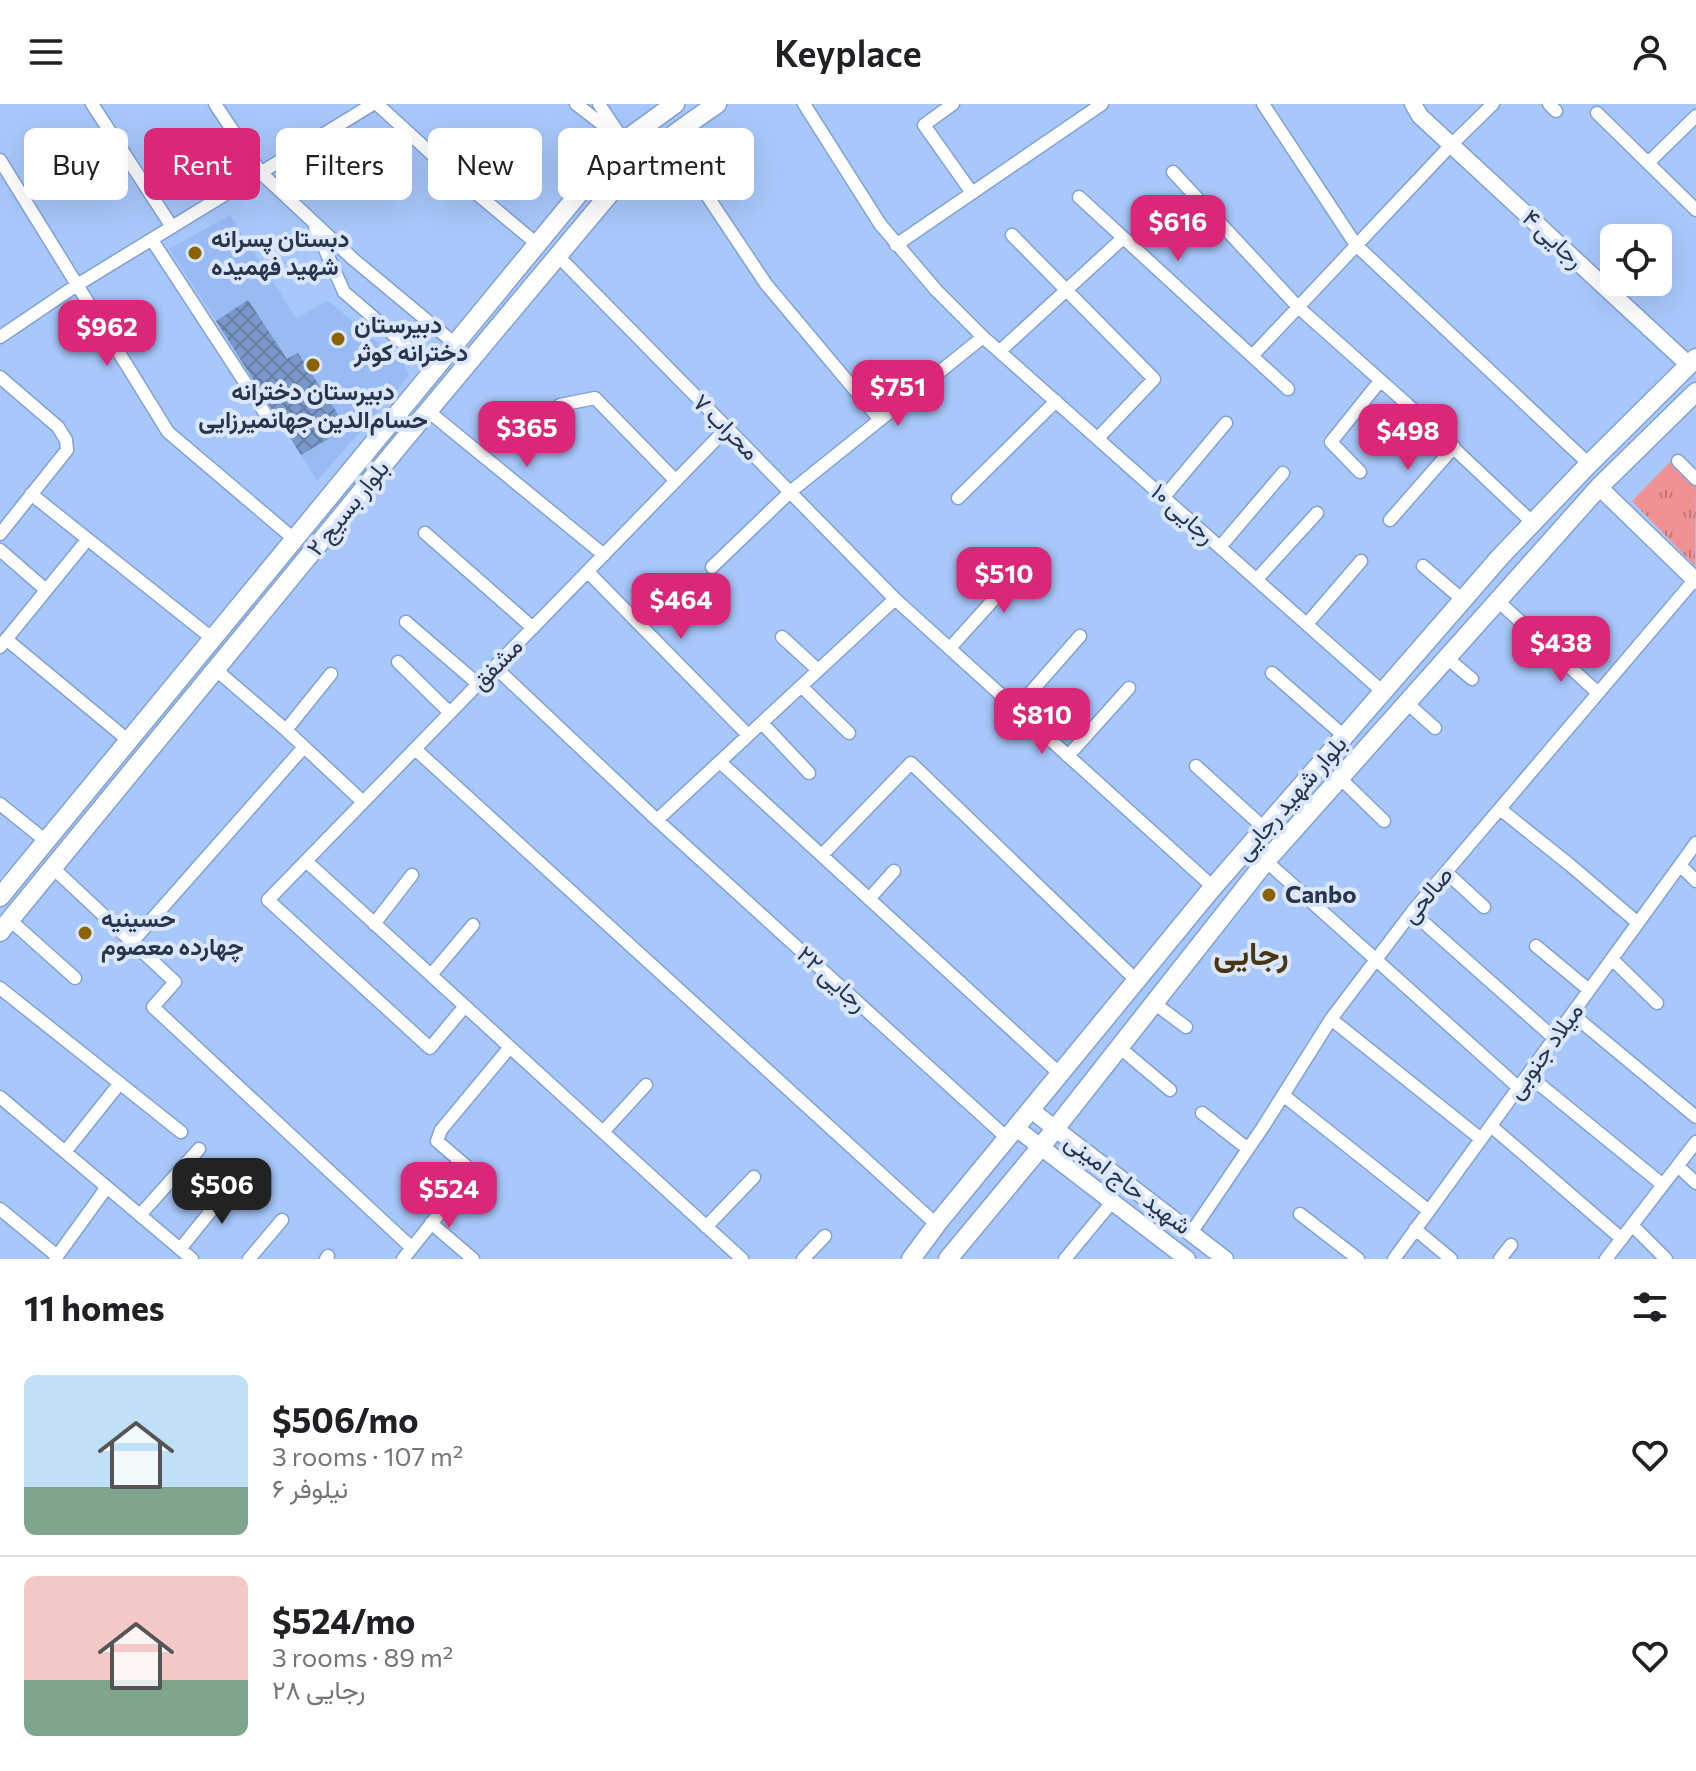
<!DOCTYPE html>
<meta charset="utf-8">
<style>
body{margin:0;font-family:Commissioner,Vazirmatn,sans-serif;background:#f2f2f2;color:#202124;height:100vh;display:flex;flex-direction:column;font-size:30px;white-space:nowrap}
*{box-sizing:border-box;margin:0}
p{font-size:26px;color:#757577}
.icon{flex:none;width:44px;height:44px;fill:none;stroke:currentColor;stroke-width:2;stroke-linecap:round;stroke-linejoin:round}
.map{position:relative;height:1155px;overflow:hidden}
.side{display:flex;flex-direction:column;background:#fff;flex:1}
.side>*{flex:none}
.top-card{position:absolute;left:24px;top:24px;width:800px;height:72px;display:flex;gap:16px}
.buttons{position:absolute;left:1600px;top:120px;display:grid;gap:16px}
.buttons a{display:grid;place-items:center;width:72px;height:72px;border-radius:12px;background:#fff;box-shadow:0 8px 32px #0002;font-size:40px}
.price{position:absolute;translate:-50% -68px;padding:0 18px;border-radius:16px;background:#db2777;color:#fff;font-size:26px;line-height:52px;filter:drop-shadow(0 2px 4px #0008)}
.price::after{content:'';position:absolute;left:50%;top:48px;width:24px;height:18px;margin-left:-12px;background:inherit;clip-path:polygon(0 0,100% 0,50% 100%)}
.price.current{background:#222;color:#fff}
ul{padding:0;list-style:none}
li{display:flex;align-items:center;gap:24px;height:200px;padding:0 24px}
li+li{border-top:2px solid #e0e0e0}
li span{display:grid;place-items:center;flex:none;width:224px;height:160px;border-radius:12px;color:#555}
li>.icon{margin-inline-start:auto}
span .icon{width:96px;height:96px;fill:#fffc;stroke-width:1}
li b{font-size:34px}
h2{display:flex;justify-content:space-between;align-items:center;height:96px;padding:0 24px;font-size:34px}
.pill{padding:0 28px;border-radius:12px;background:#fff;box-shadow:0 8px 32px #0002;font-size:28px;line-height:72px}
.pill.current{background:#db2777;color:#fff}
header{display:flex;justify-content:space-between;align-items:center;height:104px;padding:0 24px;background:#fff;font-size:36px;font-weight:600}
.map>svg:first-child{display:block}
.built{fill:#98bbf4}
.park{fill:url(#park-tufts)}
.building{fill:url(#building-cross-hatch)}
.lines{fill:none;stroke-linecap:round;stroke-linejoin:round}
.minor-casing{stroke:#82a1d2;stroke-width:15}
.tertiary-casing{stroke:#82a1d2;stroke-width:19}
.secondary-casing{stroke:#82a1d2;stroke-width:21}
.minor{stroke:#fff;stroke-width:12}
.tertiary{stroke:#fff;stroke-width:16}
.secondary{stroke:#fff;stroke-width:18}
.poi-dot{fill:#8c6304;stroke:#dae7fd;stroke-width:3}
.labels{text-anchor:middle;stroke-width:8;stroke-linejoin:round;paint-order:stroke}
.poi-label{font-size:24px;font-weight:bold;fill:#29364a;stroke:#dae7fd;text-anchor:start}
.street-label{font-size:24px;fill:#29364a;stroke:#dae7fd}
.district-label{font-size:32px;font-weight:bold;fill:#49350f;stroke:#dae7fd}
</style>
<header><svg class="icon" aria-label="menu" viewBox="0 0 24 24"><path d="M4 6h16M4 12h16M4 18h16"/></svg>Keyplace<svg class="icon" aria-label="person" viewBox="0 0 24 24"><circle cx="12" cy="8" r="4"/><path d="M4 21q1-7 8-7t8 7"/></svg></header>
<div class="map">
<svg width="1696" height="1155" viewBox="0 0 1696 1155">
<defs>
<pattern id="park-tufts" width="24" height="20" patternUnits="userSpaceOnUse" patternTransform="scale(2)"><rect width="24" height="20" fill="#f09293"/><path d="M3 7l-1-3M5 7V3M7 7l1-3M15 17l-1-3M17 17v-4M19 17l1-3" fill="none" stroke="#c2787a"/></pattern>
<pattern id="building-cross-hatch" width="8" height="8" patternUnits="userSpaceOnUse" patternTransform="scale(2)"><rect width="8" height="8" fill="#7997c8"/><path d="M0 0l8 8M0 8l8-8" fill="none" stroke="#637ca4"/></pattern>
</defs>
<rect width="100%" height="100%" fill="#a8c8fb"/>
<path class="built" d="M230,111l66,103 32,-17 76,63 5,12 -92,105 -62,-101 -86,-131z"/>
<path class="park" d="M1672,356l24,25 -1,81 -63,-65z"/>
<path class="building" d="M248,196l39,59 11,-6 49,75 -46,27 -85,-134z"/>
<g class="lines">
<defs>
<path id="minor" d="M92,0l80,123
M215,0l46,69 92,86 101,84
M377,0l81,74 79,66
M576,0l48,37
M599,0l18,27
M804,0l76,120 56,66 47,47 400,355
M953,0l-29,21 48,68
M1263,0l93,141 233,219
M1549,0l7,7
M1597,9l99,97
M668,33l98,147 114,136
M0,56l168,272 126,107
M1648,59l48,-47
M1173,68l125,135 109,97 126,119
M1079,93l209,192
M315,123l29,65 89,77
M1012,131l142,144 -56,59
M152,136l113,173
M896,141l206,-141
M558,152l337,343 318,288
M0,233l77,-52 296,-181
M1000,247l123,-113
M1252,252l199,-211 42,-41
M0,273l58,50 8,13 1,10 -67,84
M560,301l35,-7 81,83
M428,307l176,144
M1678,357l18,18
M1360,368l-29,-30 49,-61
M31,390l182,145
M1164,393l62,-74
M958,394l98,-97
M1390,416l64,-73
M425,429l108,95
M1220,443l63,-74
M0,446l46,40
M1423,462l40,34
M712,463l78,-75 193,-155
M588,468l160,163
M1257,475l60,-66
M1498,497l100,92
M406,518l72,62
M1307,520l54,-63
M782,533l36,33
M6,535l123,102
M0,543l87,-107
M950,544l82,-91
M1447,554l25,21
M398,558l52,51
M495,563l162,153 350,318
M215,565l71,61 77,72
M1272,569l72,63
M801,582l48,47
M1407,599l28,25
M1016,605l64,-73
M762,619l47,50
M286,626l45,-56
M415,645l521,475
M1068,652l61,-68
M720,658l340,312
M1196,662l68,62
M1340,674l44,43
M0,700l46,37
M1500,705l70,56 68,58
M657,716l238,-221
M822,751l89,-92 225,217
M306,757l436,398
M1266,757l253,227
M1680,761l16,16
M53,764l122,114 -22,25 259,241
M1446,768l38,35
M869,795l25,-28
M1412,808l142,126
M10,816l65,58
M374,820l38,-49
M132,838l172,-195
M1536,842l53,44
M1612,855l45,44
M431,871l42,-50
M0,884l181,144
M1154,899l32,24
M465,902l-35,42 -162,-148 459,-472
M1572,910l124,103
M1331,915l150,120
M1119,943l51,43
M1528,971l135,110
M1283,991l146,116
M0,993l192,162
M1202,1009l46,36
M1491,1022l131,113
M603,1028l43,-47
M65,1048l55,-69
M1678,1062l18,17
M0,1105l57,47
M1300,1110l58,45
M140,1111l59,-66
M431,1119l42,36
M1632,1121l34,34
M706,1123l48,-50
M1415,1125l36,30
M1191,1129l72,-106 68,-108 81,-107 284,-334
M180,1145l56,-69
M55,1155l52,-72
M249,1155l33,-39
M326,1155l2,-3
M403,1155l64,-80 -1,-13 -29,-25 4,-11 69,-83
M803,1155l22,-23
M1065,1155l47,-57
M1394,1155l302,-416
M1500,1155l11,-14
M1606,1155l90,-117"/>
<path id="tertiary" d="M1413,0l7,12 269,249
M1599,383l97,94
M1031,1006l194,149
M1016,1024l171,131"/>
<path id="secondary" d="M0,793l604,-734 20,-22 51,-37
M0,828l403,-491 219,-262c29,-29 61,-52 95,-75
M911,1155l29,-39 269,-328 292,-336 88,-92 107,-106
M948,1155l92,-111 226,-287 333,-374 97,-95"/>
</defs>
<use href="#minor" class="minor-casing"/>
<use href="#tertiary" class="tertiary-casing"/>
<use href="#secondary" class="secondary-casing"/>
<use href="#minor" class="minor"/>
<use href="#tertiary" class="tertiary"/>
<use href="#secondary" class="secondary"/>
</g>
<g class="poi-dot">
<circle cx="195" cy="149" r="8"/>
<circle cx="338" cy="235" r="8"/>
<circle cx="313" cy="261" r="8"/>
<circle cx="1269" cy="791" r="8"/>
<circle cx="85" cy="829" r="8"/>
</g>
<g class="labels">
<g class="poi-label">
<text x="211" y="143">دبستان پسرانه<tspan x="211" dy="28">شهید فهمیده</tspan></text>
<text x="354" y="229">دبیرستان<tspan x="354" dy="28">دخترانه کوثر</tspan></text>
<text x="313" y="296" text-anchor="middle">دبیرستان دخترانه<tspan x="313" dy="28">حسام‌الدین جهانمیرزایی</tspan></text>
<text x="1285" y="799">Canbo</text>
<text x="101" y="823">حسینیه<tspan x="101" dy="28">چهارده معصوم</tspan></text>
</g>
<g class="street-label">
<text transform="translate(1553 135) rotate(43)" y="8">رجایی ۴</text>
<text transform="translate(726 323) rotate(45)" y="8">محراب ۷</text>
<text transform="translate(348 404) rotate(-51)" y="8">بلوار بسیج ۲</text>
<text transform="translate(1183 410) rotate(42)" y="8">رجایی ۱۰</text>
<text transform="translate(497 560) rotate(-46)" y="8">مشفق</text>
<text transform="translate(1291 694) rotate(-49)" y="8">بلوار شهید رجایی</text>
<text transform="translate(1427 791) rotate(-50)" y="8">صالحی</text>
<text transform="translate(832 875) rotate(42)" y="8">رجایی ۲۲</text>
<text transform="translate(1545 947) rotate(-54)" y="8">میلاد جنوبی</text>
<text transform="translate(1128 1080) rotate(37)" y="8">شهید حاج امینی</text>
</g>
<g class="district-label">
<text x="1251" y="861">رجایی</text>
</g>
</g>
</svg>
<div class="buttons">
<a><svg class="icon" aria-label="locate" viewBox="0 0 24 24"><circle cx="12" cy="12" r="6"/><path d="M12 2v4M12 18v4M2 12h4M18 12h4"/></svg></a>
</div>
<b class="price" style="left:1178px;top:159px">$616</b>
<b class="price" style="left:107px;top:264px">$962</b>
<b class="price" style="left:898px;top:324px">$751</b>
<b class="price" style="left:527px;top:365px">$365</b>
<b class="price" style="left:1408px;top:368px">$498</b>
<b class="price" style="left:1004px;top:511px">$510</b>
<b class="price" style="left:681px;top:537px">$464</b>
<b class="price" style="left:1561px;top:580px">$438</b>
<b class="price" style="left:1042px;top:652px">$810</b>
<b class="price current" style="left:222px;top:1122px">$506</b>
<b class="price" style="left:449px;top:1126px">$524</b>
<div class="top-card">
<a class="pill">Buy</a>
<a class="pill current">Rent</a>
<a class="pill">Filters</a>
<a class="pill">New</a>
<a class="pill">Apartment</a>
</div>
</div>
<section class="side">
<h2>11 homes<svg class="icon" aria-label="filters" viewBox="0 0 24 24"><path d="M4 7h16M4 17h16"/><circle cx="9" cy="7" r="2"/><circle cx="15" cy="17" r="2"/></svg></h2>
<ul>
<li><span style="background:linear-gradient(#bfe0f5 70%,#7fa58c 0)"><svg class="icon" aria-label="home" viewBox="0 0 24 24"><path d="M3 11l9-7 9 7M6 9v11h12V9"/></svg></span><div><b>$506/mo</b><p>3 rooms · 107 m²</p><p>نیلوفر ۶</p></div><svg class="icon" aria-label="heart" viewBox="0 0 24 24"><path d="M12 20l-8-8c-3-5 5-10 8-4 3-6 11-1 8 4z"/></svg></li>
<li><span style="background:linear-gradient(#f6c9c9 65%,#7fa58c 0)"><svg class="icon" aria-label="home" viewBox="0 0 24 24"><path d="M3 11l9-7 9 7M6 9v11h12V9"/></svg></span><div><b>$524/mo</b><p>3 rooms · 89 m²</p><p>رجایی ۲۸</p></div><svg class="icon" aria-label="heart" viewBox="0 0 24 24"><path d="M12 20l-8-8c-3-5 5-10 8-4 3-6 11-1 8 4z"/></svg></li>
</ul>
</section>
